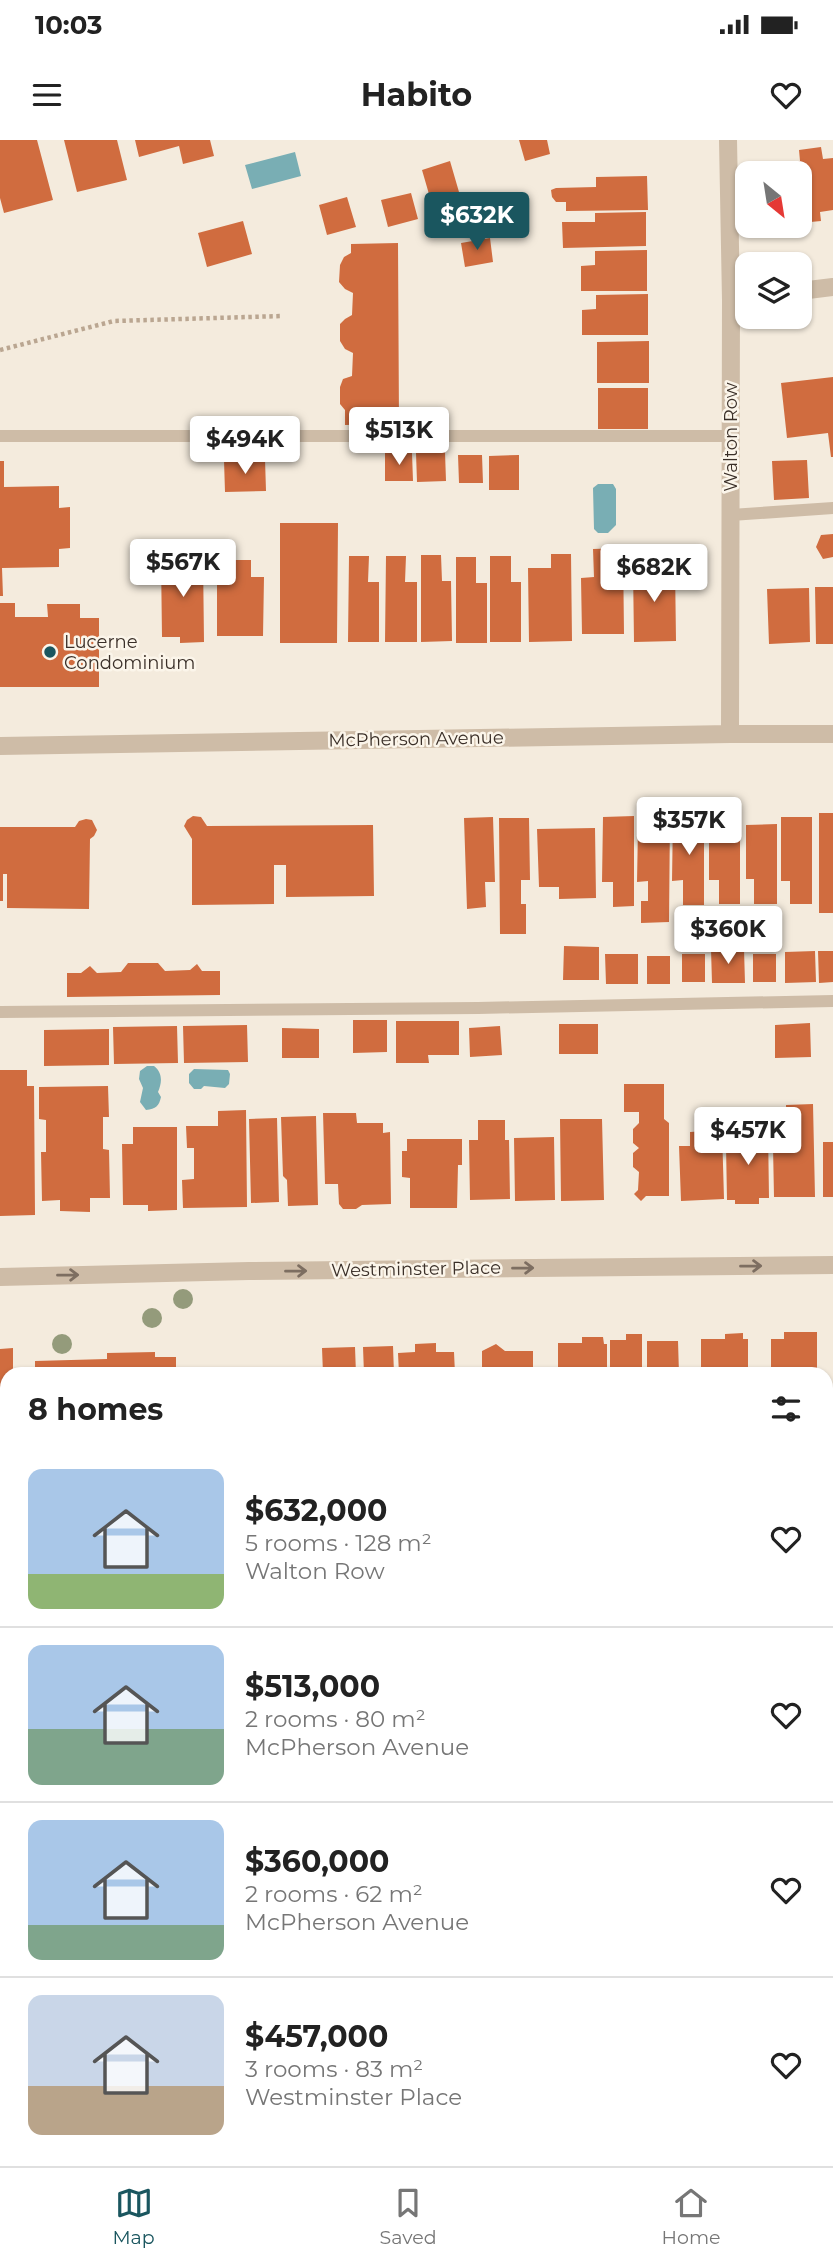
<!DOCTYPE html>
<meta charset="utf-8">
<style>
body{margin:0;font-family:Montserrat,sans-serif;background:#f6f6f6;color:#222;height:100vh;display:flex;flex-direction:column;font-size:26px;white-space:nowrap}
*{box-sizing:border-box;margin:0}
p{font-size:23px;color:#767676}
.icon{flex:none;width:38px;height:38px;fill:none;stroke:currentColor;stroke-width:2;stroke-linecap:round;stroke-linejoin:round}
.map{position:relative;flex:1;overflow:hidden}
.details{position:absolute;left:0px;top:1227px;width:833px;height:800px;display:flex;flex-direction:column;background:#fff;border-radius:21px 21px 0 0;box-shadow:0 2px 5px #0004}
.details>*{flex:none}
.needle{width:46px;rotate:150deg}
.buttons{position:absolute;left:735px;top:21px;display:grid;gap:14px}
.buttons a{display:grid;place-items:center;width:77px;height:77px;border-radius:14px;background:#fff;box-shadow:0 2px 5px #0004;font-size:35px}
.price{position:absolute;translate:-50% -60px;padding:0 16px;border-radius:7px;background:#fff;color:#222;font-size:23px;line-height:46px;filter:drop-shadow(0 2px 4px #0008)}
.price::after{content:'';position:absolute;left:50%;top:42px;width:21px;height:16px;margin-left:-10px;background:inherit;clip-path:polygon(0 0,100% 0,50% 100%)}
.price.active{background:#1a565f;color:#fff}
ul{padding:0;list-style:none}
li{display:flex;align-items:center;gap:21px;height:175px;padding:0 28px}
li+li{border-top:2px solid #e0e0e0}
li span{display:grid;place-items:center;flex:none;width:196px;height:140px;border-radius:14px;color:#555}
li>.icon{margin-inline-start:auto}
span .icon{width:84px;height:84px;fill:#fffc;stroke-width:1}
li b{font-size:30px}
h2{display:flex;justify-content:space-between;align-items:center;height:84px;padding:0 28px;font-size:30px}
.status{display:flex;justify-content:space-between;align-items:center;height:49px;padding:0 35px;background:#fff;direction:ltr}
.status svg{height:19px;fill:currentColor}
header{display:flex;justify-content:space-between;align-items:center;height:91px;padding:0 28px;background:#fff;font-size:32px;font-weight:700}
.dock{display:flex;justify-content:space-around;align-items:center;height:98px;border-top:2px solid #e0e0e0;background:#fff;font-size:19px;color:#767676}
.dock a{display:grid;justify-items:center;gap:4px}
.dock .active{color:#1a565f}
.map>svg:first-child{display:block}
.water{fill:#79aeb4}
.building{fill:#d06c3f}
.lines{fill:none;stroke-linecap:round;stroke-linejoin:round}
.path{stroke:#baa691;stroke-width:4.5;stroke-dasharray:3.5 3.5;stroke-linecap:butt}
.lane{stroke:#cebca7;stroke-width:12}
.street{stroke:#cebca7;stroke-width:18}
.tree{fill:#949b7b}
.oneway{stroke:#7d6e61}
.poi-dot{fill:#1a565f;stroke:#fbf5ea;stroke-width:2.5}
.labels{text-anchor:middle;stroke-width:5;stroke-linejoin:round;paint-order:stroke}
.street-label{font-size:18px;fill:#3a2f28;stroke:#fbf5ea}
.poi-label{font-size:18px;fill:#3a2f28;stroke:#fbf5ea;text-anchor:start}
</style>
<div class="status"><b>10:03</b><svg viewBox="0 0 49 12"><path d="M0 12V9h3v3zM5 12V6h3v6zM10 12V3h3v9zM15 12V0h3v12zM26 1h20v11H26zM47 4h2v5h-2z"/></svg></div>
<header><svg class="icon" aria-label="menu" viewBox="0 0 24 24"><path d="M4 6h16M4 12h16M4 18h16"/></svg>Habito<svg class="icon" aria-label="heart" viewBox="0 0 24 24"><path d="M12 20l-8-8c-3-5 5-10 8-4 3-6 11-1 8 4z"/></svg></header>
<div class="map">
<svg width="833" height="2026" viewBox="0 0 833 2026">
<rect width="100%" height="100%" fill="#f4ebdd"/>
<path class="water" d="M295,12l6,24 -49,13 -7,-24z
M598,344h15l3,5v36l-8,8h-10l-4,-4 -1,-41z
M147,926h7c9,7 8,17 4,26l3,5c-2,9 -5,12 -15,13l-6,-8 3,-14 -4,-9 1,-8z
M194,929l34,1 2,4 -1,10 -4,4 -21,-2 -3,3h-7l-5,-6v-9z"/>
<path class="building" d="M0,0h37l16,60 -49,13 -4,-15z
M64,0h53l10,40 -50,12z
M135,0h75l4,16 -31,8 -4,-18 -40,11z
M519,0h28l3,14 -25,7z
M821,7l2,12 10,-1v52l-13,2 1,9 -21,2v-50h-32l-1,-8 33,-4 -1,-11z
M450,21l9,31 -28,9 -9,-31z
M647,36l1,34 -82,1v-9h-10l-4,-5 -1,-7 5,-2 40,-1v-10z
M411,53l7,26 -30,8 -7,-27z
M347,57l9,30 -29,8 -8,-30z
M497,68l5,23 -37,7 -3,-16 16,-3 -2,-7z
M646,72v34l-83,2 -1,-26h33v-9z
M243,81l9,33 -45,13 -9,-34z
M490,98l3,24 -28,5 -4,-24z
M398,103l1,181 -54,1v-15l-5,-6v-17l3,-8 9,-3 1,-23 -8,-4 -5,-8v-17l5,-5 7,-4 1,-22 -8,-4 -6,-7 1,-17 4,-8 7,-4v-9z
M647,110v41h-66v-25l14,-1v-14z
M648,154v41h-66v-25l14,-1v-14z
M649,201v42h-52v-41z
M833,237v80h-2l-3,-24 -41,5 -6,-55z
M598,248h50v41h-50z
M445,312l1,29 -29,1 -1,-29z
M385,313h27l1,28h-28z
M458,315h24l1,28h-24z
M519,315v35h-30v-34z
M265,319l1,32 -41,1 -1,-32z
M807,320l2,38 -35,2 -2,-39z
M0,321h4v26l55,-1v22l11,-1v41l-11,1v18l-57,1 1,28h-3z
M280,383h58l-1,120h-57z
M833,394v23l-10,2 -7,-12 5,-12z
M623,408l1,86h-42l-1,-56 13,-1 -1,-28z
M551,414h20l1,87 -43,1 -1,-74h23z
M421,415h20l1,26h9l1,60 -31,1z
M349,416h20l-1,26h11v60h-31z
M386,416h20l-1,26h12v60h-32z
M490,416h21v26h10v60h-31z
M456,417h20v26h11v60h-31z
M203,418l1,84 -24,1v-6h-18l-1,-78z
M217,420h34v17h13l-1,59h-46z
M675,426l1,75 -42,1 -1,-75z
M815,447h18v57h-17z
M809,448l1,54 -41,2 -2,-55z
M0,463h15v14h33l-1,-13h33v14h19v69h-99z
M819,673h14v100h-14z
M704,674v91h-21v-25l-11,1 1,-66z
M709,674h31v90h-21v-24h-10z
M652,675h18l-1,107 -28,1v-22h7v-20l-11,1 1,-54h14z
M193,676l8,1 6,9 166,-1 1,71 -88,1v-32h-12v39l-82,1v-66l-8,-13 3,-6z
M634,676v90l-21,1v-25h-11l1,-65z
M493,677l2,65h-10l1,25 -19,2 -3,-91z
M781,677h31v87h-22v-23h-9z
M499,678h30l1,62h-9v24h5v30h-26z
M86,679l6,1 5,10 -3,6 -4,3 -1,70 -82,-1v-34h-4v27h-3v-74h75l4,-6z
M777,684v80h-23v-25h-8v-54z
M595,688l1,70 -37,1v-12h-20l-2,-58z
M564,806l35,1v33h-36z
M711,809h33l1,34h-33z
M815,811l1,31 -31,1v-31z
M818,811h15v31l-14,1z
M605,814h33v30h-32z
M682,814h23v28h-23z
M753,814h23v28h-23z
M647,816h23v28h-23z
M128,823h30l7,8 25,-1 7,-6 5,7h18v24l-153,2v-24h14l9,-7 7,7 24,-1z
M353,880h34v32l-34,1z
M396,881h63v34h-31l1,8h-33z
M810,883l1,34 -36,1v-33z
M559,884h39v30h-39z
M247,885l1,37 -64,1 -1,-37z
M177,886l1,37 -64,1 -1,-37z
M500,886l2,29 -32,2 -1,-29z
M282,888l37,1v29h-37z
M109,889v36l-65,1v-36z
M0,930h27v16h7l1,129 -35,1z
M624,944h40v35l5,4v73h-23l-5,5 -7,-7 4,-4 1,-18 -6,-5v-14l6,-5 -6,-5v-14l6,-6v-11h-15z
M108,946l1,31h-6v32l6,1 1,48h-20v14l-30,-1v-11l-18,1 -1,-49h5v-32l-7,-1v-32z
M813,964l2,93h-41l-1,-51h14l-1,-41z
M246,970l1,97 -64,1 -1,-28 12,-1v-31h-7l-1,-22h32v-15z
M323,973h33l1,10h26v10l7,-1 1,72 -29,1 -6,4h-13l-4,-5 -1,-20h-13z
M316,976l2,89 -30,1 -1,-26 -4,-4 -2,-59z
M277,978l2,84 -28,1 -2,-84z
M560,979h42l2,81 -43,1z
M478,980h27v20h4l1,59 -40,1 -1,-60h9z
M133,987h44v83l-29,1v-6h-25l-1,-61h11z
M768,989l1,69h-10v6h-24v-4h-8l-1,-55 10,-1v-14z
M722,990l2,69 -43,2 -2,-55h11v-14z
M554,997l1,63 -40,1 -1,-63z
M407,999h55v26h-4l-1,43h-47v-30l-8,-1v-26h5z
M823,1002h10v55h-10z
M784,1192h33v42h-46v-35h13z
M743,1193v6h5v35h-47v-35h24v-5z
M626,1194h16v40h-32v-34h16z
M582,1197h21l1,7h3v30h-49v-31h24z
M647,1201h31l1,33h-32z
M436,1203v9h18l1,22h-56l-1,-21 17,-1v-8z
M496,1204l9,7h28v23h-51v-23z
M393,1206l1,28h-30l-1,-27z
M355,1207l1,27h-33l-1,-26z
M13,1208v26h-6v15h-7v-40z
M155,1212v5h21v17h-141v-13l72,-2v-6z
M0,1262h7v123h-7z
M0,1414h7v44h-7z
M0,1542h7v81h-7z
M0,1712h7v104h-7z
M826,1782l7,17v54l-7,-16z
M833,1968v58h-8l-2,-6h3v-49z
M734,2020h2l2,3 9,-3h11l3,6h-42z
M767,2020h49l3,6h-49z"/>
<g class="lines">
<path class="path" d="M0,210l114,-29 168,-5"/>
<path class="lane" d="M0,296h731
M731,375l102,-7
M0,872l478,-4 355,-7
M826,1387h7
M0,1398h7
M826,1879l7,-1
M0,2006h7"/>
<path class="street" d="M728,0l3,160 -1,434
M800,151l33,-4
M0,606l730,-12h103
M0,1137l249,-6 584,-6
M826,1660h7
M0,1671h7"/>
</g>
<g class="tree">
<circle cx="183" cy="1159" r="10"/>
<circle cx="152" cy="1178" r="10"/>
<circle cx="62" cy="1204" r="10"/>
</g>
<defs><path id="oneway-shaft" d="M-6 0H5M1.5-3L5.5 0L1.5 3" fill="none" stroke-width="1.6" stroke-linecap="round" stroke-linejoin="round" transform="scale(1.75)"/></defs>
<g class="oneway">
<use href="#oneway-shaft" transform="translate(751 1126) rotate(-1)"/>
<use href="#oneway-shaft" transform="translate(523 1128) rotate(-1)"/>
<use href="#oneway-shaft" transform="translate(296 1131) rotate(-1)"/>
<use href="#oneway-shaft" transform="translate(68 1135) rotate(-1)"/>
</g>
<circle class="poi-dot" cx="50" cy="512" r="7"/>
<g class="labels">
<g class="street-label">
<text transform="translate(731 297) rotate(-90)" y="6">Walton Row</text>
<text transform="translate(416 599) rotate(-1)" y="6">McPherson Avenue</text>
<text transform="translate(416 1129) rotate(-1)" y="6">Westminster Place</text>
</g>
<g class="poi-label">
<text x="64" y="508">Lucerne<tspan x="64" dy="21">Condominium</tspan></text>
</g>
</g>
</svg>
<div class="buttons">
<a><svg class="needle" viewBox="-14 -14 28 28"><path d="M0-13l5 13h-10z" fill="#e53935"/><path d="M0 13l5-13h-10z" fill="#767676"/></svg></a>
<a><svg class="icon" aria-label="layers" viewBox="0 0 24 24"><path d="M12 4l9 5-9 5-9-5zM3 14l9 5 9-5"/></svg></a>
</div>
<b class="price active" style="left:477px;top:112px">$632K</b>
<b class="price" style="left:399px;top:327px">$513K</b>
<b class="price" style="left:245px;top:336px">$494K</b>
<b class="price" style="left:183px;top:459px">$567K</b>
<b class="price" style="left:654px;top:464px">$682K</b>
<b class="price" style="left:689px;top:717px">$357K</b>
<b class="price" style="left:728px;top:826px">$360K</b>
<b class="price" style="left:748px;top:1027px">$457K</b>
<section class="details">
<h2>8 homes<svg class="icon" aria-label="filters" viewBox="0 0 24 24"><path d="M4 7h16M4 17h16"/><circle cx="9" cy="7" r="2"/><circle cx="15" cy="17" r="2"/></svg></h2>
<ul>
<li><span style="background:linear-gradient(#a9c7e8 75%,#8fb573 0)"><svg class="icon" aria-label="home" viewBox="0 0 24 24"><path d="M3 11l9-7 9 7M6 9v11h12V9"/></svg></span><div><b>$632,000</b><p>5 rooms · 128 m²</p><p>Walton Row</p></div><svg class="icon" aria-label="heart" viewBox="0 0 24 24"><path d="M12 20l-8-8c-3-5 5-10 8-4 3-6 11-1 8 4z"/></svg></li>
<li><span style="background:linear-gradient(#a9c7e8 60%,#7fa58c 0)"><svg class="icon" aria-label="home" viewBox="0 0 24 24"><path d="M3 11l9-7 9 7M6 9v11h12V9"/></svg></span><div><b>$513,000</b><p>2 rooms · 80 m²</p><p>McPherson Avenue</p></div><svg class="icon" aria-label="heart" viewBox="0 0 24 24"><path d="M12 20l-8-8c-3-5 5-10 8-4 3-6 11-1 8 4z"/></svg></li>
<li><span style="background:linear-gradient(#a9c7e8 75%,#7fa58c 0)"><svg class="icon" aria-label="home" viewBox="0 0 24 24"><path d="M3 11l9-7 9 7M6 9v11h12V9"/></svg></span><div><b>$360,000</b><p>2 rooms · 62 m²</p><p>McPherson Avenue</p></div><svg class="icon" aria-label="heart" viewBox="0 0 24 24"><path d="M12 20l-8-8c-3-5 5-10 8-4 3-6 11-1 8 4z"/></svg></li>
<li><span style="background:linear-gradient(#c9d6e8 65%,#b9a48a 0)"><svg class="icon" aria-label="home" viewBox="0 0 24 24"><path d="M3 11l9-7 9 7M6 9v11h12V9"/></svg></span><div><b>$457,000</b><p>3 rooms · 83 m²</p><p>Westminster Place</p></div><svg class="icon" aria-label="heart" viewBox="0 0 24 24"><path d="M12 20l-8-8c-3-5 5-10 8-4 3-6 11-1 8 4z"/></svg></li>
</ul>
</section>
</div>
<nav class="dock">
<a class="active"><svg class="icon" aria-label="map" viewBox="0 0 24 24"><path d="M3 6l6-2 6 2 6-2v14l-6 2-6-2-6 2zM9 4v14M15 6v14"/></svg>Map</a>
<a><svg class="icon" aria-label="saved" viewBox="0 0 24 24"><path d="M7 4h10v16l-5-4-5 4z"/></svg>Saved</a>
<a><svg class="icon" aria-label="home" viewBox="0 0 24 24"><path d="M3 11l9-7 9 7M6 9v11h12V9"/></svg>Home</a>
</nav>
